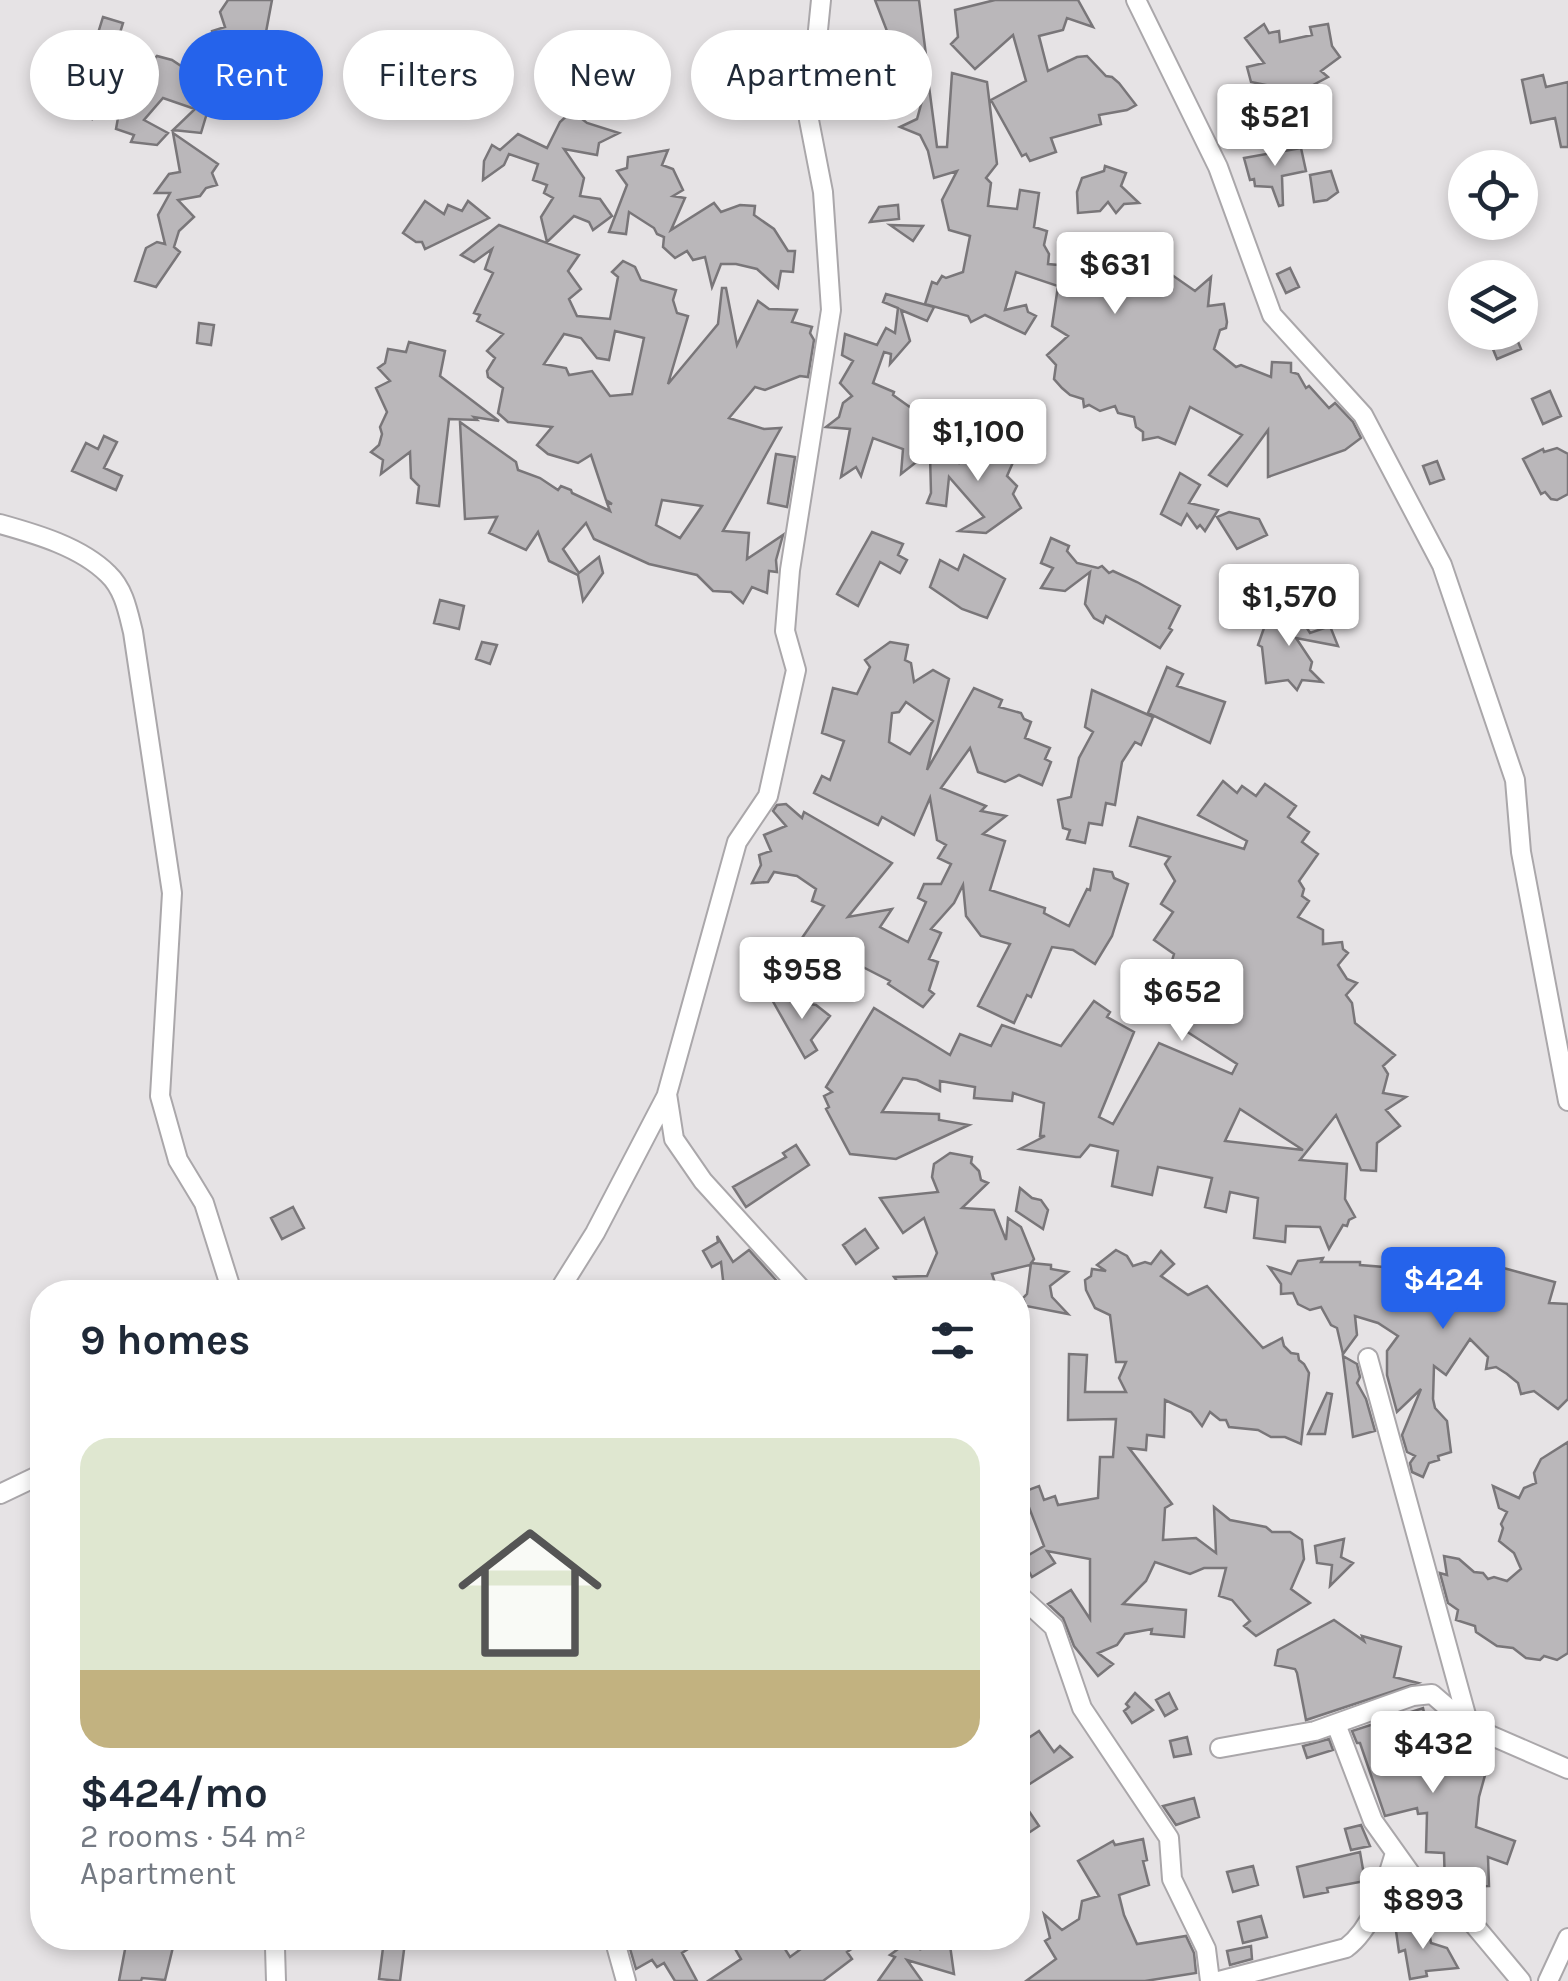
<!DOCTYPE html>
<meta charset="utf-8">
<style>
body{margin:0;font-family:Karla,sans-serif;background:#f6f6f7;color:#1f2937;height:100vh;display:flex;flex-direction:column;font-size:38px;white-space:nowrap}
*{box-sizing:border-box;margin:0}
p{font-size:32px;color:#747a83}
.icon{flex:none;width:55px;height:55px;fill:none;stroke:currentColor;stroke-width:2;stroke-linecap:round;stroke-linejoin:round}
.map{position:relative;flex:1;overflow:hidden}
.details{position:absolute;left:30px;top:1280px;width:1000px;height:670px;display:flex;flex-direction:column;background:#fff;border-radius:40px;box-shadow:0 5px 15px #0003}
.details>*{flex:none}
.banner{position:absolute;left:30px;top:30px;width:1000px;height:90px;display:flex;gap:20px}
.fabs{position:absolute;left:1448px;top:150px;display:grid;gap:20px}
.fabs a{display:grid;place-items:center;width:90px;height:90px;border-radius:50%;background:#fff;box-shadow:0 5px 15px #0003;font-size:50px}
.price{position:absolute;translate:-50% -85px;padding:0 22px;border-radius:10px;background:#fff;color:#222;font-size:32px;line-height:65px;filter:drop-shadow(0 2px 5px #0008)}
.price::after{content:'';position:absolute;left:50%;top:60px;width:30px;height:22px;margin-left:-15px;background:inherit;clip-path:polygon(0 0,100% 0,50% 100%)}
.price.selected{background:#2563eb;color:#fff}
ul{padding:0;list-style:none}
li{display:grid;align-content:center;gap:20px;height:530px;padding:0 50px}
li span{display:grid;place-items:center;height:310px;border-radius:30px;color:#555}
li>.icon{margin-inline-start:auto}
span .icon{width:180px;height:180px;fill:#fffc;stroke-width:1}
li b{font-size:42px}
h2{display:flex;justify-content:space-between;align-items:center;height:120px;padding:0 50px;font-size:42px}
.tag{padding:0 35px;border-radius:45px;background:#fff;box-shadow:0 5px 15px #0003;font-size:35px;line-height:90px}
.tag.selected{background:#2563eb;color:#fff}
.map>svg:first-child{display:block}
.building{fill:#bab7ba;stroke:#797679;stroke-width:2.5;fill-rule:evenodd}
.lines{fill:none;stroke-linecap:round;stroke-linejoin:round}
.minor-casing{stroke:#aaa7aa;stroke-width:22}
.minor{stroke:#fff;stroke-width:18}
</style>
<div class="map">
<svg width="1568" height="1981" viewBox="0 0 1568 1981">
<rect width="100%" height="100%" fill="#e6e3e5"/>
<path class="building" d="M228,0h44l-6,32 -10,6 19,34 -9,6 -19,-27 -29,16 -6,-36 13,-4 -5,-15z
M875,0h44l8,63 -13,4 -2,-5 -31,-2 6,-29z
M995,0h83l15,27 -26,-9 -4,12 -24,6 9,35 29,-14 10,-1 19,20 6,1 7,6 17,22 -9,5 -28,5 2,9 -50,14 5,14 -26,9 -4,-7 -4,2 -31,-56 35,-19 -13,-46 -38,34 -24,-25 7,-7 -3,-27z
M103,17l20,6 -8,26 -20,-6z
M1264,24l5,9 10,-2 1,11 32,-7 -2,-8 18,-3 4,22 8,11 -19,14 7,6 -28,15 -49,-10 -4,-15 17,-4 -19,-25z
M134,50l18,11 5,-5 15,4 27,18 5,-8 21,11 -15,22 -9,30 -28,-3 22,-21 -32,-11 -19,22 24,13 -11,12 -26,-3 3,-7 -18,-6 2,-11 31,-24 -24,-5z
M952,73l35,9 10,82 -11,14 5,5 -3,23 29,3 3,-19 19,3 -5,34 13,4 -3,14 5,9 -1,10 34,3 25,-4 10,8 11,-6 21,7 13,-4 33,23 16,-14 -3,29 16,-2 3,18 -1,6 -6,2 -6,19 22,18 5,-2 30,12 1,-15 19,1v9l7,2 8,14 3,-2 20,22 6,-5 18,19 8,16 -16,12 -77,27v-47l-41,56 -18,-11 33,-40 -52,-28 -15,37 -17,-7 -15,3v-8l-7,-5 -2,-10 -16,-4 -3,-7 -15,5 -11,-6 -5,2 -1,-8 -13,-4 -8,-7 -8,-9 2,-14 -9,-10 21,-19 -16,-10 6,-40 -42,-14 -11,38 21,-5 2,7 8,4 -11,18 -40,-19 -14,7 -3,-6 -43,-12 7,-22 5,2 5,-8 4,2 17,-6 7,-36 -21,-6 -7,-30 15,-29 -23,7 -6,-27 -8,-16 -20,-8 17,-8 11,-40 9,68h10z
M1543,75l3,12 22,-5v65h-7l-6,-29 -24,5 -9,-43z
M81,96l18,10 -7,13 -18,-10z
M572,111l15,12 32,10 -20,10 -2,12 -33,-6 20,29 -4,18 20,3 12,17 -19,14 -4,-8 -15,-6 -27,26 -6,-25 12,-19 -9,-5 3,-8 -14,-5 5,-16 -29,-10 -5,11 -21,15 1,-19 8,-16 8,5 18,-16 29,14 13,-26z
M173,133l45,31 -6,9 5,12 -11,3 -6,8 -22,4 16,17 -15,14 -5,16 6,5 -24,35 -21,-6 11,-33 11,-6 8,2 -7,-29 12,-22h-15l14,-19 11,-2z
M1301,148l5,23 -24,5 1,29 -4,1 -7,-19 -17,-1 -1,-7 -4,1 -6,-22z
M668,150l-6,15 11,4 10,21 -10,6 12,2 -14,32 43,-27 7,9 19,-7 15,1 -1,9 20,14 14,22h7l-2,21 -12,-1 -3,17 -21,-19 -21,-5h-15l-9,23 -7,-30 -12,3 -6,-9 -12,7 -12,-11 1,-10 -7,-3 -3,-6 -25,-16 -3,22 -17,-2 18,-47 -10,-14 10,-3 1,-11z
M1105,166l21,7 -5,13 18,17 -15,1 -8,9 -8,-11 -8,9 -22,2 -1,-21 5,-14 22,-7z
M1331,171l7,21 -11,8 -13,2 -4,-27z
M425,201l19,13 4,-9 14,6 6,-10 21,17 -64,31 -3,-7h-6l-13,-9z
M898,205l1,14 -29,3 9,-15z
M499,225l80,30 -11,16 13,18 -12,10 8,17 33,3 8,-42 -6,-5 11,-11 12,6 6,13 35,10 -3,10 4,13 11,3 -20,68 50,-60 4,-36h4l11,57 21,-44 11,8 28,1 -5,12 20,5 -2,6 4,7 -6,37 -8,-1 -35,14 -10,-3 -26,31 35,11 17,-1 -58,103 26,2 -2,26 36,-24 -7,25 1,12 -8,-1 -2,22 -15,-6 -9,16 -12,-11 -18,-1 -16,-16 -48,-11 -55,-25 -8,-16 -23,26 16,24 20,-16 4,16 -20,28 -5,-26 -29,-14 -11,-29 -12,18 -37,-17 8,-16 -32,2 -5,-97 56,40 2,8 22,8 18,12 3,-4 10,4 1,3 38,18 -3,-8 5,1 -6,-4 -15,-45 -13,8 -30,-9 -11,-9 15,-18 -44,-5 -10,-9 5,-25 -15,-11 -1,-6 8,-13 -8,-7 16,-17 -26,-13 3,-6 -6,-2 19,-40 -8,-4 7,-20 -18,13 -13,-7zM615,331l29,7 -12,56 -22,2 -18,-25 -23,4 -3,-7 -22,-4 20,-30 17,4 16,20 12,2zM662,500l40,6 -22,32 -24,-13z
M890,225l33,1 -10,15z
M1290,268l9,19 -13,6 -9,-19z
M886,294l48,13 -7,14 -26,-11 9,31 -20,23 1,-10 -7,-2 -11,31 21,9 -1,3 21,15 3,-2 30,16 -19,29 -27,21 2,-25 -30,-11 -12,38 -5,-9 -15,10 9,-48 -24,-2 13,-10 4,-14 9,-7 -12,-13 13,-22 -11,-6 3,-21 32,11 9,-17 9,5 3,-25 -15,-6z
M199,323l15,2 -3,20 -14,-2z
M1486,332h28l7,17 -24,10z
M409,342l36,9 -5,25 59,45 -25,-4 3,3 -28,-1 -10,87 -22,-3 2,-17 -8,-8 -1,-26 -29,22 2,-14 -12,-8 8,-7 3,-11 -2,-7 7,-15 -11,-24 14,-7 -12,-13 7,-5 3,-14 18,3z
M1550,391l11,25 -18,8 -11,-25z
M975,435l39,25 -7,16 10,10 -4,8 8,14 -35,25 -27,-2 25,-14 -35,-40 -3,29 -19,-3 4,-10 -1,-38 29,8z
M104,436l13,6 -13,26 18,8 -6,14 -44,-19 14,-28 12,6z
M1557,448l11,6v40l-11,6 -6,-1 -6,-7 -4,2 -18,-35 20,-10 1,3z
M776,454l19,3 -8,50 -19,-4z
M1437,461l7,18 -14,5 -7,-18z
M1180,473l20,12 -11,18 29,7 -13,21 -5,-6 -3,3 -10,-14 -6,11 -20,-11z
M1229,512l30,7 8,16 -30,14 -20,-32z
M872,532l31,12 -5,11 9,5 -7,13 -20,-11 -22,44 -21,-12z
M1051,538l18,8 -2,5 10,12 21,5 4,-2 7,7 4,-2 24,11 43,24 -11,22 3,2 -12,18 -54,-32 -3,7 -9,-5 -9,-14 5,-32 -25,19 -24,-3 12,-20 -12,-5z
M964,555l41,24 -18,39 -25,-9 -32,-22 10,-27 18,10z
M1275,597l7,29 20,-6 8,13 20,-7 8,20 -42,-8 16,24 -2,8 12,12 -20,-2 -5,10 -9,-10 -22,3 -4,-36 -4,-2z
M440,600l24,6 -5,23 -25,-6z
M482,642l15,3 -7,19 -14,-5z
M890,642l18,3 -3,15 6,3 3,19 19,-12 16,9 -22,91 47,-82 28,12 -3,7 22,6 3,6 7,3 -6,16 25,10 -5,11 6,3 -9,23 -23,-10 -14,7 -27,-10 -8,-24 -29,40 45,18 -5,5 25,5 -23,18 22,7 -15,49 55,18 -1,5 25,13 18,-37 3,1 4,-21 18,3 2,6 14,6 -16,52 -17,28 -22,-14 -21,-3 -21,50 -4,-2 -13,28 -36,-17 32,-62 -29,-8 -15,-20 -3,-31 -9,18 -23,26 10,4 -12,26 9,3 -9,28 5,4 -11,13 -35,-23 2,-3 -35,-18 3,-6 -25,-13 -7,11 -24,-17 22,-32 -12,-5 4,-12 -19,-13 -23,-4 -6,10 -16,1 9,-18 -2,-10 12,-4 -7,-16 22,-9 -13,-15 4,-6 9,-1 16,14 2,-6 88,51 -44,54 44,-8 -12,18 28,15 18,-40 -8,-4 6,-14h17l10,-20 -13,-6 8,-13 -9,-5 -7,-42 -16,37 -32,-18 -4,8 -64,-32 8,-17 8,4 14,-39 -22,-8 11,-45 24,6 13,-27 -5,-7zM906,702l27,19 -23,33 -21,-12 3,-29 7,-1z
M1167,667l16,7 -6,12 48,16 -15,41 -62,-30z
M1092,690l61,27 -12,28 -6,-3 -13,20 -7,43 -9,-2 -4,22 -13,-2 -4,20 -18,-4 3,-9 -7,-2 -5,-28 13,-3 8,-39 14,-26 -8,-5z
M1223,781l14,12 5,-7 14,10 9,-12 31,22 -8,11 21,15 -7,10 16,12 -19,27 5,8 -2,7 7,5 -11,16 25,13v14l19,-2 1,7 5,4 -10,12 9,14 10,4 -11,12 6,8 3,20 40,32 -12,11 5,8 -5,19 23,4 -20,13 14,16 -23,17 -1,28 -15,-1 -25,-55 -36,45 47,4 -2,35 10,18 -6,3 -2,6 -4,-1 -14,24 -9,-22 -34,-1 -1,16 -31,-4 4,-40 -28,-6 -4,20 -21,-5 7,-29 -54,-11 -6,28 -40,-9 6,-35 -28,-6 -10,12h-4l-56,-8 25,-13h-5l4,-33 -31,-10 -1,8 -38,-3 1,-11 -35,-6v10l-23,-11 -14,-2 -21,34 57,2v6l30,5 -73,34 -46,-5 -24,-45 3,-2 -5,-11 8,-4 -6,-5 48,-79 76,47 10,-21 31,12 11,-21 59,21 33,-45 16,11 -3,5 27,15 -35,85 14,7 46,-81 73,31 5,-10 -73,-47 12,-18 -6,-9 16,-9 -15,-17 3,-10 -20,-14 19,-28 -12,-8 14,-23 -10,-17 5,-7 -40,-11 8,-29 106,32 3,-8 -49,-26zM1240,1109l63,41 -78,-9z
M771,998l45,7 14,11 -19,24 6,10 -12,8z
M796,1145l13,20 -63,42 -13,-20 53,-30 -3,-4z
M950,1153l22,4 -1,6 8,8 2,9 7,3 -26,25 32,2 12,30 2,-22 13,9 13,32 -4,6 -38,9 6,18h-8l-8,-7 -12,7h-65l-11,-15 33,-1 10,-23 -13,-35 -21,15 -23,-35 58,-6 -6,-15 2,-13z
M1020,1188l12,10 9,2 7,10 -5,19 -27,-18z
M293,1207l11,21 -22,11 -11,-21z
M865,1229l13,19 -22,16 -13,-19z
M717,1236l16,26 16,-12 27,30 -15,12h-26l-12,-12 -2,-18 -9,5 -9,-16 15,-9z
M1116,1250l11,6 6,10 12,-4 6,2 10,-13 13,13 -13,12 27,19 19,-9 56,62 19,-10 2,8 7,7 7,1 1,6 5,4 5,9 -8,71 -16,-7h-14l-13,-7 -29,-3 -3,-7h-6l-10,-8 -8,14 -11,-14 -26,-12 -1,37 -17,-2 -1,15 -17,-2 43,56 -7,4 -2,32 33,-2 20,15 -2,-46 16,13 36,7 6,5h18l12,8 2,19 -13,30 19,14 -54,33 -12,-10 6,-5 -18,-21 -13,-4 7,-28h-22l-14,6 -35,-12 -9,19 -23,23 63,6 -2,27 -33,-3 1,-5 -27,5 -8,11 -19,8 15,11 -15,12 -24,-30 -11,-28 -15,-14 23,-14 19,29v-60l-43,-8 8,12 -23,14 -10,-18 22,-13 -21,-54 16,-6 5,14 11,-4 3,9 40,-7 2,-41h13l3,-38 -48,1 1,-66 18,1 -2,37h41l-7,-14 7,-16h-10l-6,-47 -15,-7 -9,-18 -1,-10 6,-4 1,-7 14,2 -9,-6z
M1323,1258l-2,4h39v3l36,3 -2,23 23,-21h5l10,-7 13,16 14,-10 8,12 13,-10 16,4v-9l59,16 -6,21 19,1v95l-10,10 -24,-18 -13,3 -3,-11 -11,-9 -11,-7 -10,2 2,-12 -18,-18 -24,36 -12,-9 -1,33 2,9 12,13 4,31 -13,4 1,4 -10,3 -6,14 -11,-5 -2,-9 5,-7 -8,-4 -5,-17 19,-46 -24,23 -10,-37v-24l11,-15 -20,-13 -23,-7 2,19 -14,19 -6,-26 -6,-3 -10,-18 -11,3 -12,-6 -5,-11 -12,1v-10l-12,-17 22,7 7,-13z
M1031,1263l20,2v4l17,3 -18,14 2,11 16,17 -42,-8 -3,-8 4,-4z
M1343,1356l14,8 3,13 -3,6 9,16 9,32 -22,6z
M1327,1393l5,1 -7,40h-17z
M1568,1442v211l-11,7 -13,-4 -4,4 -14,-2 -13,-10 -16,-2 -21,-14 -1,-6 -19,-6 2,-10 -10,-7 -8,-30 7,2 -3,-19 15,3 15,13 9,1 5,6 6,-2 13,4 14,-12 -7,-16 -15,-12 4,-13 -2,-4 6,-12 -8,-4 -6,-22 26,12 5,-10 12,-5 -2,-10 7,-14z
M1344,1539l-3,18 12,6 -23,23 2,-21 -15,-2 -2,-17z
M1334,1620l30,21 -2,-5 39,11 -7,30 24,6 -112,37 -9,-47 -2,-4 -20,-4 3,-15z
M1135,1693l18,17 -21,13 -8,-12 5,-4 -3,-3z
M1169,1693l8,16 -12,7 -9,-16z
M1423,1708l10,44 54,16 -8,29 -3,30 39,14 -8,23 -19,-7 1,29 -44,1 -1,-34 -18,-1 1,-39 -9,1 -1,-6 -32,8 -25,-73h-3l-5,-12z
M1039,1731l15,21 6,-6 12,11 -44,28 -10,-17v-23z
M1187,1737l4,17 -17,3 -4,-16z
M1329,1739l4,11 -26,8 -4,-12z
M1018,1795l21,31 -21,14z
M1194,1798l5,19 -23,8 -13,-19z
M1361,1825l9,21 -19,4 -6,-21z
M1143,1839l4,21 -4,1 6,24 -30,10 5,20 13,29 49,-8 8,17 2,20 -51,8h-119l30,-22 -11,-18 5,-3 -6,-24 18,16 17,-11 3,-18 17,-5 -21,-35 35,-20 2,4z
M1360,1852l5,29 -38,7 1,4 -24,5 -7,-30z
M1253,1866l5,19 -25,7 -6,-20z
M1261,1916l6,21 -24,6 -5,-21z
M1428,1925l3,18 16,5 11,20 -32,3 1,5 -17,3 -5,-29 -6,2 -3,-21z
M636,1938h69l-23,15 15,28h-22l-11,-18 -7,4 -5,-7 -16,9 -8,-27z
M751,1938h27l12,19 26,-19h52l-21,14 5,7 -29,22h-115l33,-22 -7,-12z
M913,1938h10l-2,11 28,-11 5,36 -47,-14 15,21h-44l17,-24 -5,-2z
M127,1939l46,8 -8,33 -23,-2 -1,3h-22z
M384,1940l21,2 -5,39 -21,-2z
M1251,1946l1,13 -22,6 -3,-14z"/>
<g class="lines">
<defs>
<path id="minor" d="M1136,0l82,167 54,148 91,100 79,150 73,215 6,72 47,249
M0,524c36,10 81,23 108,50 16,15 20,38 25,58l39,261 -12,203 18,64 26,43 28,89
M558,1292l37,-59 72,-138
M804,1292l-101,-111 -29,-42 -7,-45 70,-252 31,-46 28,-126 -11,-39 5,-61 41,-260 -8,-118 -14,-72 12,-120
M1368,1358l101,368 99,43
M0,1494l42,-20
M1018,1594l36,33 28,81 87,130 3,41 34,70 4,32
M1336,1724l37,97 67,94 25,-1 56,67
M1220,1748l95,-17 98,-35 19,-2 37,32
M614,1938l12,43
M276,1981l-1,-33 3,-10
M1219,1981l127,-33c28,-21 39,-63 49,-95
M1548,1981l20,-43"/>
</defs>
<use href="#minor" class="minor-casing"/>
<use href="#minor" class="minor"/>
</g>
</svg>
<div class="fabs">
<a><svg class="icon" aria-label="locate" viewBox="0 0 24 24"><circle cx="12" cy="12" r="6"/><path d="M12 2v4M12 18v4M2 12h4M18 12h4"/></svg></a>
<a><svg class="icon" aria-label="layers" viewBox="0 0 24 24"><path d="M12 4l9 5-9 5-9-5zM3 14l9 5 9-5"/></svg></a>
</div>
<b class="price" style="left:1275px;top:169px">$521</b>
<b class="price" style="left:1115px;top:317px">$631</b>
<b class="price" style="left:978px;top:484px">$1,100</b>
<b class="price" style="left:1289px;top:649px">$1,570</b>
<b class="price" style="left:802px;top:1022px">$958</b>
<b class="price" style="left:1182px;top:1044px">$652</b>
<b class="price selected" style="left:1443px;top:1332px">$424</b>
<b class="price" style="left:1433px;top:1796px">$432</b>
<b class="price" style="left:1423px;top:1952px">$893</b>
<div class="banner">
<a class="tag">Buy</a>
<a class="tag selected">Rent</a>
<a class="tag">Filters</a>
<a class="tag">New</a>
<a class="tag">Apartment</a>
</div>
<section class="details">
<h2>9 homes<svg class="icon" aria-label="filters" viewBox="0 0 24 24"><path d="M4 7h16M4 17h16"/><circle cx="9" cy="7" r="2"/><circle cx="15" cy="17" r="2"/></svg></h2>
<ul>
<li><span style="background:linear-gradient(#dfe7d0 75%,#c2b280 0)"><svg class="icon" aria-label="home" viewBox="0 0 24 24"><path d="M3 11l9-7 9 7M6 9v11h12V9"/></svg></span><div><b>$424/mo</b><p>2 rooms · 54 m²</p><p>Apartment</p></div></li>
</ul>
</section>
</div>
